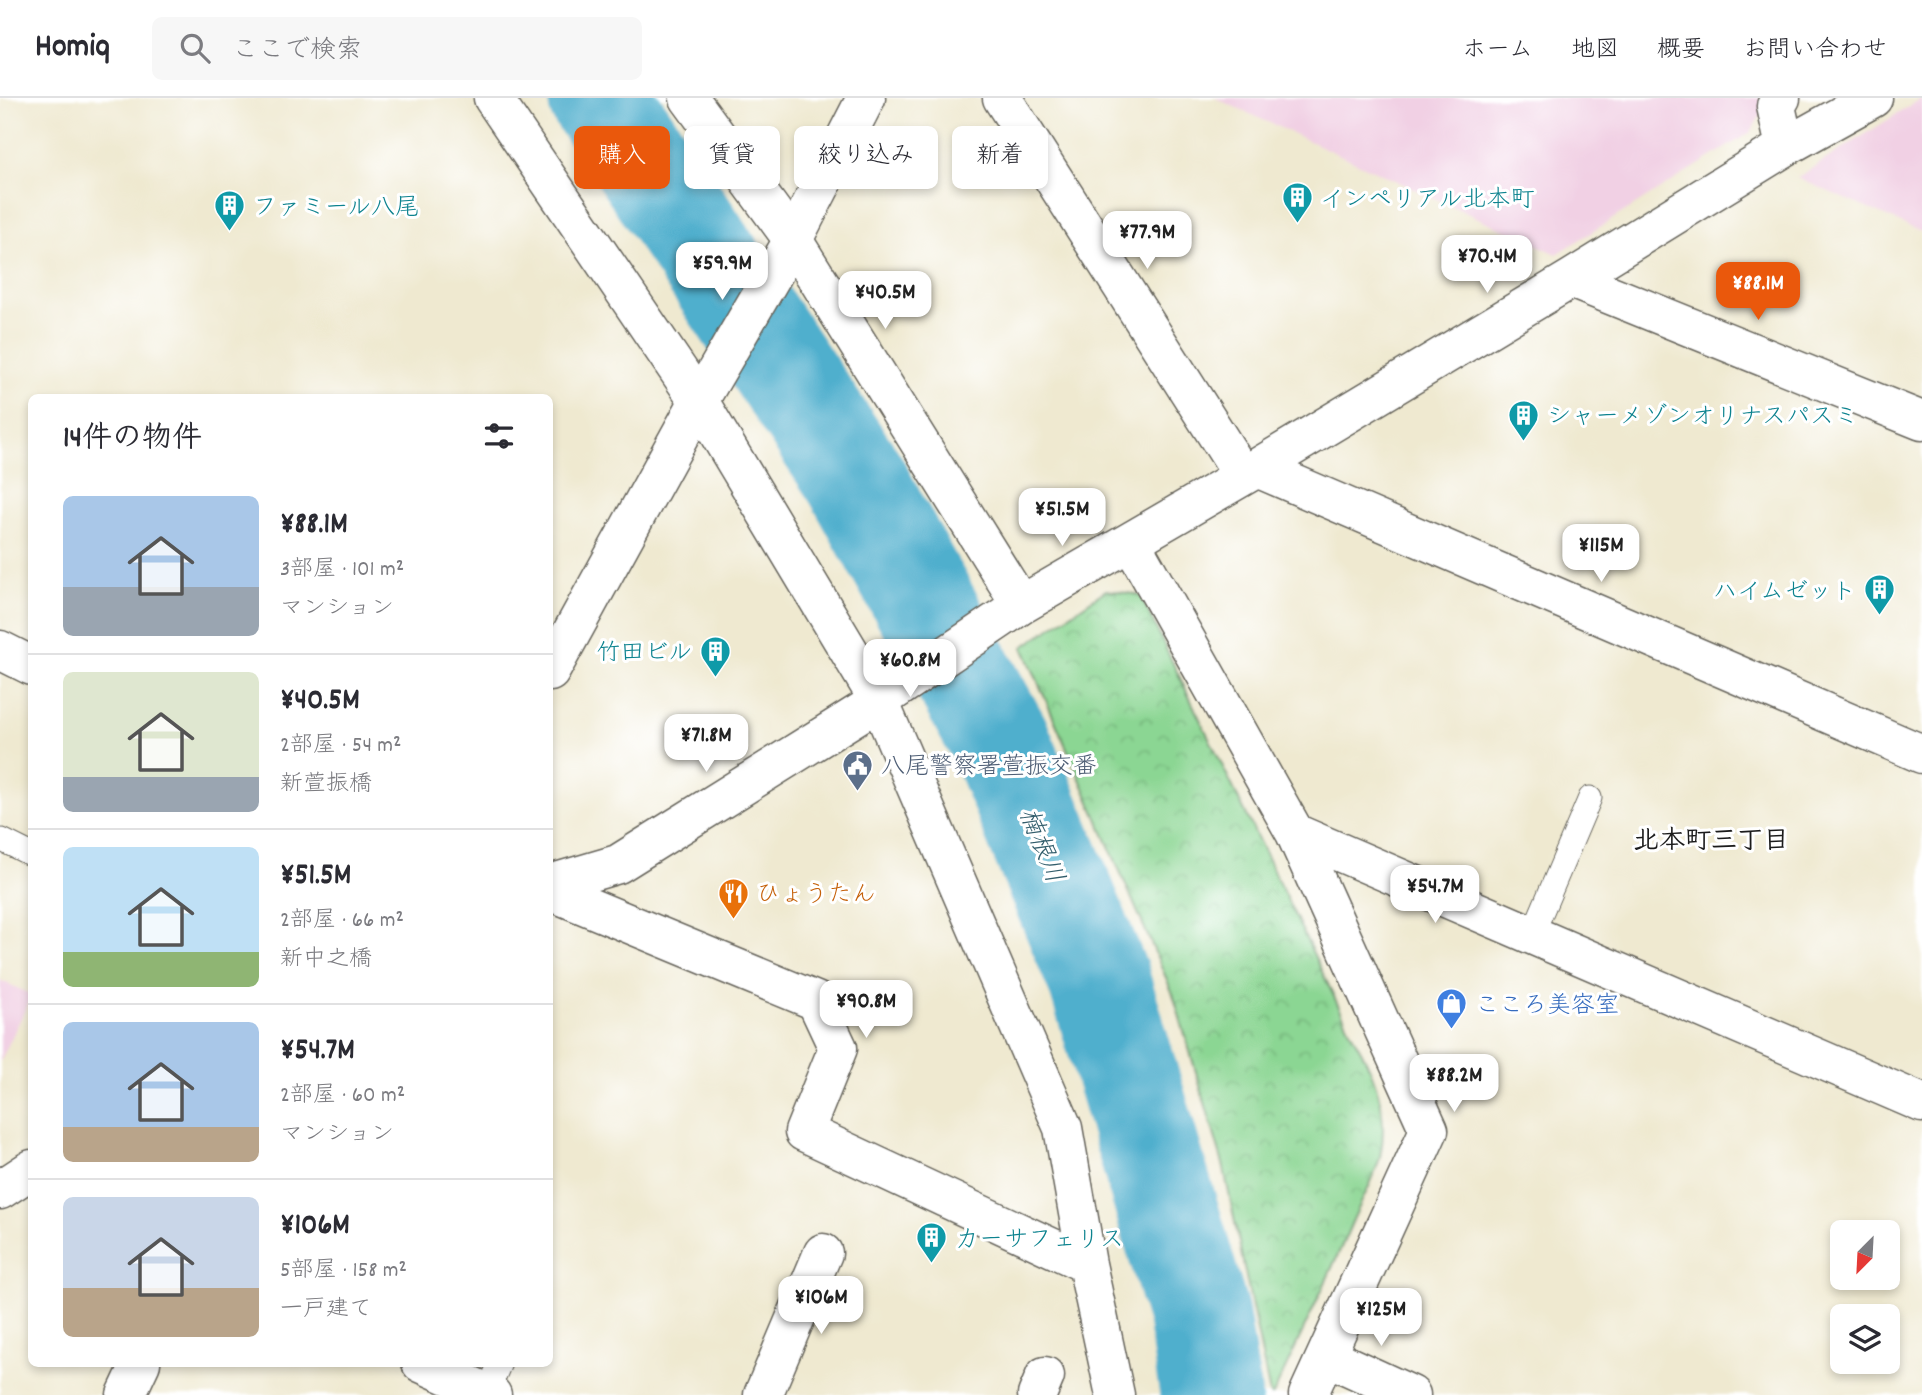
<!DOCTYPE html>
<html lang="ja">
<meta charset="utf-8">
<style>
body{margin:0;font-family:Dekko,"Klee One",sans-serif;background:#f7f7f7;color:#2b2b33;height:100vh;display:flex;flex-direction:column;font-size:26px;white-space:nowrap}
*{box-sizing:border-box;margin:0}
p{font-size:23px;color:#7c7c81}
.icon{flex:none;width:38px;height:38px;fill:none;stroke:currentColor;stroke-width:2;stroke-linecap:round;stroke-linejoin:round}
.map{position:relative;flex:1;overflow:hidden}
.panel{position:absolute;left:28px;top:296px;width:525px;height:973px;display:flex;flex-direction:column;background:#fff;border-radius:10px;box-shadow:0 4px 10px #0003}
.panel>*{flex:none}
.top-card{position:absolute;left:574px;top:28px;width:665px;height:63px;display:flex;gap:14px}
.needle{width:46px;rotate:204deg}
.controls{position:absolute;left:1830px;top:1122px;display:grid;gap:14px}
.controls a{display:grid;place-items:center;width:70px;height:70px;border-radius:10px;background:#fff;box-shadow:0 4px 10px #0003;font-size:35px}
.price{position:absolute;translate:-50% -60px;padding:0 16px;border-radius:14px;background:#fff;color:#222;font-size:23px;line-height:46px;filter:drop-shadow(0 2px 4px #0008)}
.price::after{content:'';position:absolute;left:50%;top:42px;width:21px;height:16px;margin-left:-10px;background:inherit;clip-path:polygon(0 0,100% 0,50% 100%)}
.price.current{background:#ea580c;color:#fff}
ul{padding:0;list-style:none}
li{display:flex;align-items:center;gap:21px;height:175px;padding:0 35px}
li+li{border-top:2px solid #e1e1e2}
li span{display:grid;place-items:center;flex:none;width:196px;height:140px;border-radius:10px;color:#555}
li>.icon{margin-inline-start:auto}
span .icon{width:84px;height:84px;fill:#fffc;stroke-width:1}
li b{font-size:30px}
h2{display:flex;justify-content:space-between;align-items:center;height:84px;padding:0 35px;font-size:30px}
.pill{padding:0 24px;border-radius:10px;background:#fff;box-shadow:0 4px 10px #0003;font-size:24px;line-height:63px}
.pill.current{background:#ea580c;color:#fff}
header{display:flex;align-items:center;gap:42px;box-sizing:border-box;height:98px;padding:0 35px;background:#fff;border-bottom:2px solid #e1e1e2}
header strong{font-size:33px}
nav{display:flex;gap:38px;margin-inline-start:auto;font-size:24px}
.search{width:490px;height:63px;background:#f7f7f7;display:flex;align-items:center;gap:18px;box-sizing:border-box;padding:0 24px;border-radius:10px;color:#7c7c81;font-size:26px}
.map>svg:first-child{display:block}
.built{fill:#f1d0e4}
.park{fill:url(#park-crowns);stroke:#547958;stroke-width:2}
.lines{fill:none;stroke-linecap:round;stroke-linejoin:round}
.river{stroke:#4fafcd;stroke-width:102}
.service-casing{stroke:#66645b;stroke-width:25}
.minor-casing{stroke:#66645b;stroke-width:41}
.tertiary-casing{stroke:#66645b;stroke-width:41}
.service{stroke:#fff;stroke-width:23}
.minor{stroke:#fff;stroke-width:38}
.tertiary{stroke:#fff;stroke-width:38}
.labels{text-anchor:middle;stroke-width:6;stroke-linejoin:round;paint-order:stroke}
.culture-label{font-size:24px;fill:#0d838f;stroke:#fff;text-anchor:start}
.service-label{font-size:24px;fill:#4e5e75;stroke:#fff;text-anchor:start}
.food-label{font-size:24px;fill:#c56008;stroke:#fff;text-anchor:start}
.shop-label{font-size:24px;fill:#366cbe;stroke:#fff;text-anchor:start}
.neighbourhood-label{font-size:26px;font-weight:bold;fill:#1c1c1c;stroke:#fff}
.water-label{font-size:26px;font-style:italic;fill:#335e6c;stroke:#fff}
</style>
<header>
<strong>Homiq</strong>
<div class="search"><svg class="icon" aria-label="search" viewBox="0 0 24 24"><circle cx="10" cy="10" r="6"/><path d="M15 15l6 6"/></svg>ここで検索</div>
<nav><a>ホーム</a><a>地図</a><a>概要</a><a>お問い合わせ</a></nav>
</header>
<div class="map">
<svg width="1922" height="1297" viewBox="0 0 1922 1297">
<defs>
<pattern id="park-crowns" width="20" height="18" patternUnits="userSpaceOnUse" patternTransform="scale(1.75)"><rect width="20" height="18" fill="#8bd693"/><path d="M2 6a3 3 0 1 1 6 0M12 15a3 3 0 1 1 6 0" fill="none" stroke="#77b77e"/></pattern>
</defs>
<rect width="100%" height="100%" fill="#fff"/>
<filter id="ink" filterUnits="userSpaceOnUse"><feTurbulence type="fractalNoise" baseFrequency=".0143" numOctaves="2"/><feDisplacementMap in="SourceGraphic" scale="14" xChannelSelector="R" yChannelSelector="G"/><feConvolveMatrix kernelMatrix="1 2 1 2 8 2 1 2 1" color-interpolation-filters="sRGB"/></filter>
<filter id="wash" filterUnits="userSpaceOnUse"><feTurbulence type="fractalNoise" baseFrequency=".00686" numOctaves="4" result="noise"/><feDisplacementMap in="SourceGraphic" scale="28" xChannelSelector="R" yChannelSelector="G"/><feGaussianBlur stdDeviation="1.57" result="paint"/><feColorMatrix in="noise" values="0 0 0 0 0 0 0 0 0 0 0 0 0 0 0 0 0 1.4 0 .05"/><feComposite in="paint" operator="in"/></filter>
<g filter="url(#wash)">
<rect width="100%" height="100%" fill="#efe9d0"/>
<path class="built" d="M1215,0h555l-19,34 -194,122z
M1922,0v134l-125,-54z
M0,882l32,15 -32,67z"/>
<path class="park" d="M1106,492l34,5 215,445c22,36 34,74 25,117 -5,21 -18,43 -27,63 -25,59 -53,117 -80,175h-3l-47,-231 -50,-170 -150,-347z"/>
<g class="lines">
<path class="river" d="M599,0l58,84 198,296 144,261 100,241 99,334 13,81"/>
</g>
</g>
<g filter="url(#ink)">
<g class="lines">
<defs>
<path id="service" d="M2,742l30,15
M1532,837l58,-137
M487,1295l13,-30"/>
<path id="minor" d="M493,0l206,303 180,300 184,427 24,136 28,131
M689,0l104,142 228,365
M1002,0l241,378
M1781,0l-5,8 9,41
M1571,181l351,142
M1257,370l665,286
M1131,444l164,291 627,270
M0,552l32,16
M1295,735l134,297 -121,265
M550,786l68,-20 261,-163 142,-96 236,-137 314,-189 214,-132 88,-49
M550,793l266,110 22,47 -34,84 283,132
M1326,1258l85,39
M421,1265l71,32
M126,1297l15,-32
M763,1297l60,-142
M1037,1297l8,-19"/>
<path id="tertiary" d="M550,574l149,-271 94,-161 73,-142
M0,1092l32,-21"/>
</defs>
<use href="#service" class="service-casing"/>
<use href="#minor" class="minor-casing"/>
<use href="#tertiary" class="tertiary-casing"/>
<use href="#service" class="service"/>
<use href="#minor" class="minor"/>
<use href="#tertiary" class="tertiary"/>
</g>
</g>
<defs>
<symbol id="building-pin" viewBox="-11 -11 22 30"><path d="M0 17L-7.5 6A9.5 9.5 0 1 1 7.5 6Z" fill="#0f9aa8" stroke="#fff"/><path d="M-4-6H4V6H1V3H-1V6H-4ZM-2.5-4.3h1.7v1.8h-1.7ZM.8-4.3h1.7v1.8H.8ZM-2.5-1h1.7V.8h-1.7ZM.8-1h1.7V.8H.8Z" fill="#fff"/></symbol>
<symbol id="civic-pin" viewBox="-11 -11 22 30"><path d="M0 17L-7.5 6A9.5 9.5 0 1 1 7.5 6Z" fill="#5c6f8a" stroke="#fff"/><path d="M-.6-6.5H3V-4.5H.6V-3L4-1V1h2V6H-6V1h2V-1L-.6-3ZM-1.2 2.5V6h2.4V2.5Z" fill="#fff"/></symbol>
<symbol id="restaurant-pin" viewBox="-11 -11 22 30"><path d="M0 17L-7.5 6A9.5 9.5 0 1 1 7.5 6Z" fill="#e8710a" stroke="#fff"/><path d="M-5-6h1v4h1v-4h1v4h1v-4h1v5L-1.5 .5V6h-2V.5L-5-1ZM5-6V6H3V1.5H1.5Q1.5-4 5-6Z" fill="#fff"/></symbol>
<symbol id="shop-pin" viewBox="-11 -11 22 30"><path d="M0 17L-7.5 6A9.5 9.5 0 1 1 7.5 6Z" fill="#3f7fe0" stroke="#fff"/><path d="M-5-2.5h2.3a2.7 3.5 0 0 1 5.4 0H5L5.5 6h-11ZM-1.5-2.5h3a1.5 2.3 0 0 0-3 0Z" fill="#fff"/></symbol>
</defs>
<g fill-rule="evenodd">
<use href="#building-pin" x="1280" y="82" width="35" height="47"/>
<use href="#building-pin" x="212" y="90" width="35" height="47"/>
<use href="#building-pin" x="1506" y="300" width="35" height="47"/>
<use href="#building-pin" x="1862" y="474" width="35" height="47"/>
<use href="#building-pin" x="698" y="536" width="35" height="47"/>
<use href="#civic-pin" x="840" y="650" width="35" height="47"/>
<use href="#restaurant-pin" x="716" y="778" width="35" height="47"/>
<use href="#shop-pin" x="1434" y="888" width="35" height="47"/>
<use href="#building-pin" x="914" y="1122" width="35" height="47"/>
</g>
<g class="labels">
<g class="culture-label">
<text x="1320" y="108">インペリアル北本町</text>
<text x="253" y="116">ファミール八尾</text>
<text x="1547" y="325">シャーメゾンオリナスパスミ</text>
<text x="1856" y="500" text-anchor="end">ハイムゼット</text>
<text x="692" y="561" text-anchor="end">竹田ビル</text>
<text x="955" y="1148">カーサフェリス</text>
</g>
<g class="service-label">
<text x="881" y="675">八尾警察署萱振交番</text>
</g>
<g class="food-label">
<text x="756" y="803">ひょうたん</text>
</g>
<g class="shop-label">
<text x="1475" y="914">こころ美容室</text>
</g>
<g class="neighbourhood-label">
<text x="1711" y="750">北本町三丁目</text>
</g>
<g class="water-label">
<text transform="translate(1043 747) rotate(68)" y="9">楠根川</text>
</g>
</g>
</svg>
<div class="controls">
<a><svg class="needle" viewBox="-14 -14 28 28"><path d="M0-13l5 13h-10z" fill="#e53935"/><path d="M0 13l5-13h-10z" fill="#7c7c81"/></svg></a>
<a><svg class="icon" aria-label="layers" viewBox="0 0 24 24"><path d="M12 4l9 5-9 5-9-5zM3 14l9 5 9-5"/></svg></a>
</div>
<b class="price" style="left:1147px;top:173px">¥77.9M</b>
<b class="price" style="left:1487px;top:197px">¥70.4M</b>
<b class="price" style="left:722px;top:204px">¥59.9M</b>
<b class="price current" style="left:1758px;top:224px">¥88.1M</b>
<b class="price" style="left:885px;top:233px">¥40.5M</b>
<b class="price" style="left:1062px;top:450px">¥51.5M</b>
<b class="price" style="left:1601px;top:486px">¥115M</b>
<b class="price" style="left:910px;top:601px">¥60.8M</b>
<b class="price" style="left:706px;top:676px">¥71.8M</b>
<b class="price" style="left:1435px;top:827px">¥54.7M</b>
<b class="price" style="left:866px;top:942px">¥90.8M</b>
<b class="price" style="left:1454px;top:1016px">¥88.2M</b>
<b class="price" style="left:821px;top:1238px">¥106M</b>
<b class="price" style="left:1381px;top:1250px">¥125M</b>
<div class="top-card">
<a class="pill current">購入</a>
<a class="pill">賃貸</a>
<a class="pill">絞り込み</a>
<a class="pill">新着</a>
</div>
<section class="panel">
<h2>14件の物件<svg class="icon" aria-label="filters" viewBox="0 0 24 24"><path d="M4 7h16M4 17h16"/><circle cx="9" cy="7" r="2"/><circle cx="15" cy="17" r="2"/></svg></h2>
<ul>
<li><span style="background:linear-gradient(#a9c7e8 65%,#9aa5b1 0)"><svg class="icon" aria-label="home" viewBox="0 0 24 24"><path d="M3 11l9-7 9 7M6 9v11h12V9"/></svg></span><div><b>¥88.1M</b><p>3部屋 · 101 m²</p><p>マンション</p></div></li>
<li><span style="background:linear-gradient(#dfe7d0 75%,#9aa5b1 0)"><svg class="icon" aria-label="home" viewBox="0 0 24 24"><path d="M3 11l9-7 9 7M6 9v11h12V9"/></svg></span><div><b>¥40.5M</b><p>2部屋 · 54 m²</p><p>新萱振橋</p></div></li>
<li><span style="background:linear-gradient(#bfe0f5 75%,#8fb573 0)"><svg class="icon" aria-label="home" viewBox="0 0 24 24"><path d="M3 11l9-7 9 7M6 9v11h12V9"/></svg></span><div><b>¥51.5M</b><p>2部屋 · 66 m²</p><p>新中之橋</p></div></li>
<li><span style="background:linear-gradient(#a9c7e8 75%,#b9a48a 0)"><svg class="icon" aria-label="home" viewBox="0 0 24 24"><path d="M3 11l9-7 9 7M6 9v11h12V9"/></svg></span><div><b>¥54.7M</b><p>2部屋 · 60 m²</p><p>マンション</p></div></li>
<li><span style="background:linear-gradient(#c9d6e8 65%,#b9a48a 0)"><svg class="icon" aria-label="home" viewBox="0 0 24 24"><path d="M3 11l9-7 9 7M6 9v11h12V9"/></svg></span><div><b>¥106M</b><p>5部屋 · 158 m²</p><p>一戸建て</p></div></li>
</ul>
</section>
</div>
